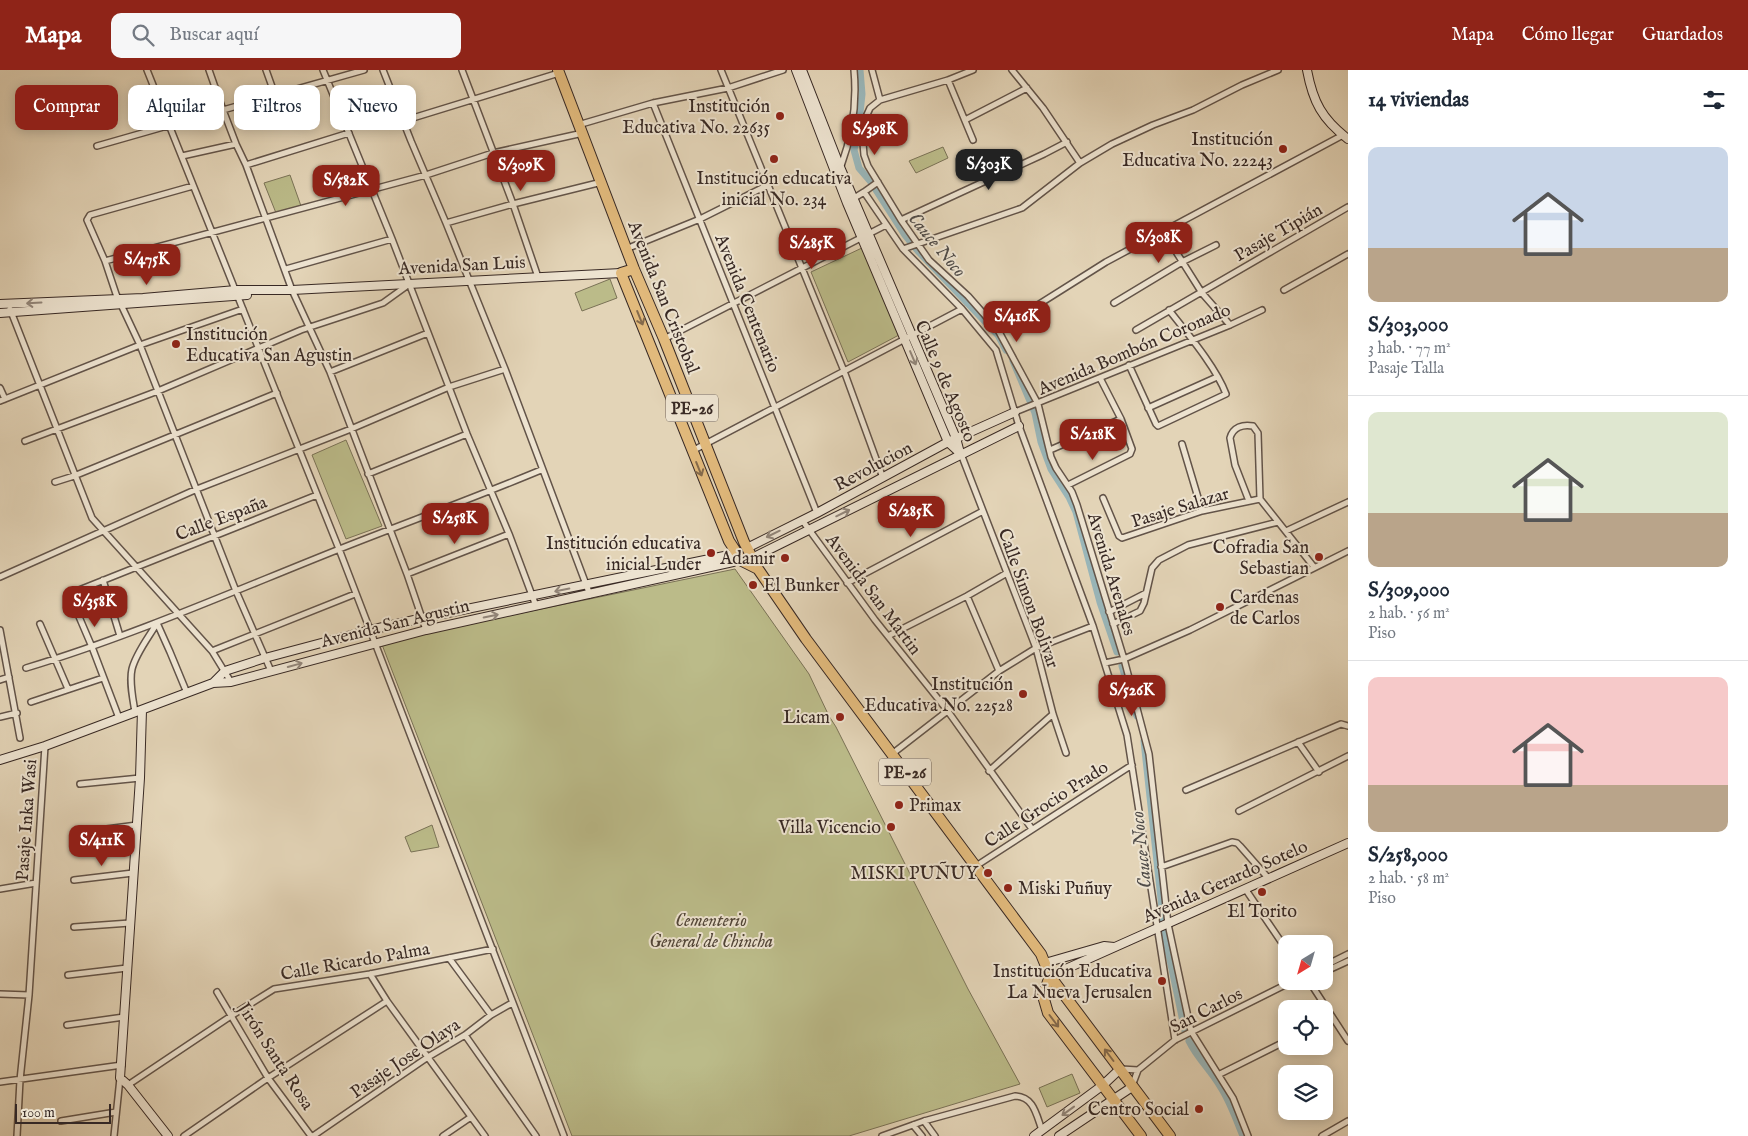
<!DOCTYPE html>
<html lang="es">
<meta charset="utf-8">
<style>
body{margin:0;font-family:"IM FELL English",serif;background:#f6f6f7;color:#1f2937;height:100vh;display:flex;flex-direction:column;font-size:19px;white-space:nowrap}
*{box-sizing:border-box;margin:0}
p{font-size:16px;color:#747a83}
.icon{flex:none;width:28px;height:28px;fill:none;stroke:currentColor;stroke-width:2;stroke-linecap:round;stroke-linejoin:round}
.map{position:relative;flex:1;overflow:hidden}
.sheet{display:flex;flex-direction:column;background:#fff;width:400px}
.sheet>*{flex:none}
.banner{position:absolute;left:15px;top:15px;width:475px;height:45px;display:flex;gap:10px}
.needle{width:32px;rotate:217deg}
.buttons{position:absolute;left:1278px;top:865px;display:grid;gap:10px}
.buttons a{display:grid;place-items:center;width:55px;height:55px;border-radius:10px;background:#fff;box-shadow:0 2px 12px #0003;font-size:25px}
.scale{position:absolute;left:15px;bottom:12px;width:96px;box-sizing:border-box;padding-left:5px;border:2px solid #382924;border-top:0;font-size:14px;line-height:18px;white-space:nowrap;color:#382924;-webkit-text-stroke:4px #ede3d0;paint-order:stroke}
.price{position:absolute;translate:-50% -42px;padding:0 11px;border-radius:10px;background:#8f2418;color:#fff;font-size:16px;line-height:32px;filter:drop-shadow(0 1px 2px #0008)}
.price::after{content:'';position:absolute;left:50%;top:30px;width:15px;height:11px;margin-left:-8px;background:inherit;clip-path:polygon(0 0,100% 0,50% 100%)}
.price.selected{background:#222;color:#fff}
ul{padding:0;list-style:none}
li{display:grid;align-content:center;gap:10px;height:265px;padding:0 20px}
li+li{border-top:1px solid #e0e1e3}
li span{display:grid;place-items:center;height:155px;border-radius:10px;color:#555}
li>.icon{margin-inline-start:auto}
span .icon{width:90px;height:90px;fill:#fffc;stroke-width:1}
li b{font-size:21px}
h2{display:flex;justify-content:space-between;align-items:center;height:60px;padding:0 20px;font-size:21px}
.chip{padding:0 18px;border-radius:10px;background:#fff;box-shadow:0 2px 12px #0003;font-size:18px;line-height:45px}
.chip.selected{background:#8f2418;color:#fff}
header{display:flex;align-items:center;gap:30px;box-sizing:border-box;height:70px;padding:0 25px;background:#8f2418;color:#fff}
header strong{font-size:24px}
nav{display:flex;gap:28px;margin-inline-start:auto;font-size:18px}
.search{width:350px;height:45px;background:#f6f6f7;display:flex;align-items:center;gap:12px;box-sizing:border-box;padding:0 18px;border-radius:10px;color:#747a83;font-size:19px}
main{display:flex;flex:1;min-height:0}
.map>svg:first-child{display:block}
.green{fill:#bbbb89;stroke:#7a7256}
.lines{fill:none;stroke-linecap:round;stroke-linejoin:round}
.canal{stroke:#99b6b9;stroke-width:7}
.street-casing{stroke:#635449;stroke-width:8}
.secondary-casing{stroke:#382924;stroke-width:10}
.highway-casing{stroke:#382924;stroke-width:12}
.street{stroke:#ede3d0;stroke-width:5}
.secondary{stroke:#ede3d0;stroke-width:8}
.highway{stroke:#e2ba7c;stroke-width:10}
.oneway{stroke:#92867a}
.oneway2{stroke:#846a4c}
.poi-dot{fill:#8f2418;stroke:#ede3d0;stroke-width:2}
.labels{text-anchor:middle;stroke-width:4;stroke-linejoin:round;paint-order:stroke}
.shield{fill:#ede3d0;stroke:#6e6158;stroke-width:1}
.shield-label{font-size:16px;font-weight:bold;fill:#382924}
.poi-label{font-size:18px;fill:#382924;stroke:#ede3d0;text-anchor:end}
.street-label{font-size:18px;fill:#382924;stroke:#ede3d0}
.park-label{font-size:18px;font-style:italic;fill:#524638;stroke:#ede3d0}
.water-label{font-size:19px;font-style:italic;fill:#504c49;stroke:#ede3d0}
</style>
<header>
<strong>Mapa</strong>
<div class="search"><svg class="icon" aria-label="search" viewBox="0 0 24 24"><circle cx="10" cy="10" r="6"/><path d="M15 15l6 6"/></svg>Buscar aquí</div>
<nav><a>Mapa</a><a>Cómo llegar</a><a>Guardados</a></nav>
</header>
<main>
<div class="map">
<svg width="1348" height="1066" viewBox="0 0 1348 1066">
<rect width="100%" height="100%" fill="#e3d4b7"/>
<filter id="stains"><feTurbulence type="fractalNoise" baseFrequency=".004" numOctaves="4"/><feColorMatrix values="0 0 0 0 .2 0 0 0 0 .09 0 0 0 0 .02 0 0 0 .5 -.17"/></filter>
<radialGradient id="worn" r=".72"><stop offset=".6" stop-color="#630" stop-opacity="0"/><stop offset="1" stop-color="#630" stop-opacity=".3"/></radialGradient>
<path class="green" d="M943,77l5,11 -32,15 -7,-12z
M290,105l11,31 -25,7 -12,-30z
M864,177l35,88 -51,27 -37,-90z
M610,209l7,19 -35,13 -7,-18z
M346,370l36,86 -36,13 -34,-84z
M735,499l74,105 20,42 7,11 132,262 52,95 -171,52h-277l-191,-494z
M432,755l7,22 -28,5 -6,-15z
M1072,1004l8,19 -33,14 -8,-19z"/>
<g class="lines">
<path class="canal" d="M860,0l2,24 -4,37 -4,19 5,18 12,14 34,53 13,16 80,84 8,15
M1013,291l22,52 6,29 10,27 18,28 7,15 24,90 17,50
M1122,596l15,50
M1144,671l21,195 20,95
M1189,971c8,17 22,29 31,45 10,15 16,33 23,50"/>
<defs>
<path id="street" d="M147,0l192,479 225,587
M266,0l9,25
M323,0l69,169 75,195 42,100 27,72
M383,0l28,71 35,82 59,146 85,226
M462,0l51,134 25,73
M721,0l123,301 39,107
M872,0l8,30 -10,8 -5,11 -2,24 1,12 4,11 33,54 28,40 39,36 30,34 40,74 13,53 5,11 16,24 5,13 47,154 25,95 19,170 23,107 42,67 15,38
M1012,0l31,38 37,55
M948,10l25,60
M880,30l68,-20 25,-10
M653,33l164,410
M965,50l62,-32
M403,51l156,-48
M578,55l75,-22 75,-15 55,-18
M236,74l10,21 46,125 38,82 77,202 19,56
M97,76l126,-36 -14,-40
M182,86l54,-12 -13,-34 141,-40
M246,95l103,-32
M841,96c11,-30 16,-64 13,-96
M193,116l-103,29 -3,5 18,41 11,33 24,51 96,246 35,80
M864,122l14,-10
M851,130l13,-8 39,57 59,60 34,41 23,76 74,200 34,109 48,305
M901,150l143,-66 23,-12
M446,153l67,-19 89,-22
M1163,161l39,62 28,32
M626,179l74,-30 68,-34
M903,179l119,-41 58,-45 32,-19 41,-19 40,-15 49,-25 36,-15
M105,191l321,-86 67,-22 90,-20
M286,199l106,-30
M1284,220l64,-36
M1114,233l68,-41 34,-17
M10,239l82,209 120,133 19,31
M998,260l108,-68 237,-127
M1136,260l212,-123
M664,269l222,-114
M1129,295l27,59 2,2 68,-32c-10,-27 -39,-61 -57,-84
M330,302l98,-39
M0,318l5,11
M0,331l140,-56 103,-36
M1148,338l69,-31
M1015,342l215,-87 32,-15
M25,371l133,-50 143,-61 82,-27 25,-18
M1182,374l20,67
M1050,380l71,-31
M692,381l270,-142
M961,384l75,194 17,66 13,39
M368,404l99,-40
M55,412l19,-6 203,-83
M1068,415l62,-31 2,-5 -11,-30 -21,-41
M1103,428l16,38 3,2 80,-27 58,-12
M1249,431l-14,-36 -5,-27c3,-11 13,-14 23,-12l5,7 2,66 54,68
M802,450l73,100 72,90 85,119
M1286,461l62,-29
M407,504l102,-40
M0,507l197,-88 154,-60 98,-42 56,-18
M103,510l17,56
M847,513l136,-72
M967,526l32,75
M1109,542l37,-19
M40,554l28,65
M1113,554l27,-13 4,-8 8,-35 7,-8 29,-15 90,-23
M0,560l20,108
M888,566l79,-40 40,-23
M212,581l143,-57
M1105,593l19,-4 66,-29 158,-79
M26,598c106,-32 208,-77 311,-118 68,-27 137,-52 204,-80
M0,610l9,-3
M31,632l72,-24
M135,642c-2,-13 -6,-30 -3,-43 4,-16 17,-32 25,-46l13,29 17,41
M0,647l17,-4
M119,648l-27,-71 -21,-49 3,-6 243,-97
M1298,672l21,30
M892,684l107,-83 37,-23 57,-22
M989,701l64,-57
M80,714l60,-6
M1186,720l155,-66 7,2
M1239,741l109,-55
M76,763l61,-8
M976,796l156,-101
M1161,797l71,-25 5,1 3,3 29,33
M74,810l59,-7
M0,819l36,-6
M1246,820l40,59
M74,857l56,-4
M449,888l42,57
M1324,896l24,-12
M1324,902l24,-11
M370,904l17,27 98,135
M68,905l59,-7
M1309,911l39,60
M217,922l51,86 43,58
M0,924l29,1
M1324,952l8,-5
M67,955l57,-8
M465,965l71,101
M1121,999l17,1
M1220,1004l66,-33
M0,1012l122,-17
M128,1015l103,-69 43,-27 96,-15 123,-25
M1132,1016l6,-16 37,-30 118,-59
M61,1051l55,-9
M924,1051l11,15
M913,1055l9,11
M17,1066l3,-56 9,-85 16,-249
M114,1066l6,-58
M184,1066l84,-58 119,-77
M313,1066l115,-79 37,-22 26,-20 21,-12
M443,1066l28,-19
M882,1066l42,-15 91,-25c19,1 21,18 27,34
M1322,1066l26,-15"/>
<path id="secondary" d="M796,0l51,133 101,239 13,12
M802,0l38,97 116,271 4,15
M1307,0c6,32 15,49 41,69
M0,234l143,-6 93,-8h56l329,-17
M0,243l247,-18
M747,478l70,-35 131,-71 67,-30
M752,488l267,-132
M213,613l12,-12 40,-13 105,-28 53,-12 306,-63
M142,640l-2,68 -20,300 8,7 40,51
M0,690l45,-14 168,-63 18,-1 195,-52 307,-68
M1045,893l59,-17 10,1
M1050,906l298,-133
M1034,1066l69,-51 17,-16
M1059,1066l73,-49"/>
<path id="highway" d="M558,0l76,199 30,70 80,203 14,27 48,70 235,315 9,22 120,160
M634,199l-13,4 108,268 13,20 16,8
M1050,906l-7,20 5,17 93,123"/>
</defs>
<use href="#street" class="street-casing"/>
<use href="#secondary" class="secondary-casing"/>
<use href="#highway" class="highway-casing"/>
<use href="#street" class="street"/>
<use href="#secondary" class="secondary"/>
<use href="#highway" class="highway"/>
</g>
<defs><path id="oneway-shaft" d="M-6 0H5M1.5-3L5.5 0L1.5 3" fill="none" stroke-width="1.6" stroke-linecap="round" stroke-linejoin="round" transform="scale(1.25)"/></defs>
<g class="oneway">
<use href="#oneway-shaft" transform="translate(34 233) rotate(177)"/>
<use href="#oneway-shaft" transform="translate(913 288) rotate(67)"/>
<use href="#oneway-shaft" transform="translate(843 443) rotate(-26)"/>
<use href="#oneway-shaft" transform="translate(773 464) rotate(154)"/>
<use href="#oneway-shaft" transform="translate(562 520) rotate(169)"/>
<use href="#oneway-shaft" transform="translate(491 546) rotate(-12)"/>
<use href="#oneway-shaft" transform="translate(295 595) rotate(-15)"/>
<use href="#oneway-shaft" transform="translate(1068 1041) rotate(144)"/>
</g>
<g class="oneway2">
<use href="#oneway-shaft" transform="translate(640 248) rotate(68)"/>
<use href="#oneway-shaft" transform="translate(699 399) rotate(68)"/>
<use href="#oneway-shaft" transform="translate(1054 951) rotate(53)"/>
<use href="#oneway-shaft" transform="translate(1109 985) rotate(-127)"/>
</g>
<g class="poi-dot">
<circle cx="780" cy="46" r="5"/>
<circle cx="1283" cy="79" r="5"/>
<circle cx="774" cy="89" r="5"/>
<circle cx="176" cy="274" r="5"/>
<circle cx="711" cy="483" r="5"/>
<circle cx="1319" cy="487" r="5"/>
<circle cx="785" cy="488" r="5"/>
<circle cx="753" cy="515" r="5"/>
<circle cx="1220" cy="537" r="5"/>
<circle cx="1023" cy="624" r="5"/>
<circle cx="840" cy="647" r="5"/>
<circle cx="899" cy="735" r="5"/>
<circle cx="891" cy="757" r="5"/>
<circle cx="988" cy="803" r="5"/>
<circle cx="1008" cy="818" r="5"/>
<circle cx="1262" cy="822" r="5"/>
<circle cx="1162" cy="911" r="5"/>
<circle cx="1199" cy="1039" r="5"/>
</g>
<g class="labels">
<g class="shield">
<rect x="666" y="324.5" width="52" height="27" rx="4"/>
<rect x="879" y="688.5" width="52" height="27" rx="4"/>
</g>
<g class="shield-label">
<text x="692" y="344">PE-26</text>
<text x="905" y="708">PE-26</text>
</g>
<g class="poi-label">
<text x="770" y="42">Institución<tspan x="770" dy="21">Educativa No. 22635</tspan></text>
<text x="1273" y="75">Institución<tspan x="1273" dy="21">Educativa No. 22243</tspan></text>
<text x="774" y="114" text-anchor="middle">Institución educativa<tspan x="774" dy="21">inicial No. 234</tspan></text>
<text x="186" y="270" text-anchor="start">Institución<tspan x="186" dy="21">Educativa San Agustin</tspan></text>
<text x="701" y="479">Institución educativa<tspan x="701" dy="21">inicial Luder</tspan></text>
<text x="1309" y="483">Cofradia San<tspan x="1309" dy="21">Sebastian</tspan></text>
<text x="775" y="494">Adamir</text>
<text x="763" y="521" text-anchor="start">El Bunker</text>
<text x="1230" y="533" text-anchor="start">Cardenas<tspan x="1230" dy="21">de Carlos</tspan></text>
<text x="1013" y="620">Institución<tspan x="1013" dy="21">Educativa No. 22528</tspan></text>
<text x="830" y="653">Licam</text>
<text x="909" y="741" text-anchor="start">Primax</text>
<text x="881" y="763">Villa Vicencio</text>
<text x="978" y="809">MISKI PUÑUY</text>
<text x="1018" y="824" text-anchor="start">Miski Puñuy</text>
<text x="1262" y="847" text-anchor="middle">El Torito</text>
<text x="1152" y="907">Institución Educativa<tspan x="1152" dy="21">La Nueva Jerusalen</tspan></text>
<text x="1189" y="1045">Centro Social</text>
</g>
<g class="street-label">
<text transform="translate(1278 162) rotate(-30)" y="6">Pasaje Tipián</text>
<text transform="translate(462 195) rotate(-3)" y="6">Avenida San Luis</text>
<text transform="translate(664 227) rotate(68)" y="6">Avenida San Cristobal</text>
<text transform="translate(748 233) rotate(68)" y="6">Avenida Centenario</text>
<text transform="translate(1134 279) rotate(-23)" y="6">Avenida Bombón Coronado</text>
<text transform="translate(946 311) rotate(67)" y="6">Calle 9 de Agosto</text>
<text transform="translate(873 396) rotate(-28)" y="6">Revolucion</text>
<text transform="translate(1180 437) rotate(-17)" y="6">Pasaje Salazar</text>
<text transform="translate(221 448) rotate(-21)" y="6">Calle España</text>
<text transform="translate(1112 504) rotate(73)" y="6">Avenida Arenales</text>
<text transform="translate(874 524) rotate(53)" y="6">Avenida San Martin</text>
<text transform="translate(1029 528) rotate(70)" y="6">Calle Simon Bolivar</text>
<text transform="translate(395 553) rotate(-14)" y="6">Avenida San Agustin</text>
<text transform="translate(1046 734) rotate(-33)" y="6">Calle Grocio Prado</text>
<text transform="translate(26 750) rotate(-86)" y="6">Pasaje Inka Wasi</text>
<text transform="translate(1225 811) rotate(-24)" y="6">Avenida Gerardo Sotelo</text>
<text transform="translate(355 891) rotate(-10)" y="6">Calle Ricardo Palma</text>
<text transform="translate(1206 940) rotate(-27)" y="6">San Carlos</text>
<text transform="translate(276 986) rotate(57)" y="6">Jirón Santa Rosa</text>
<text transform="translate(405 988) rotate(-34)" y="6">Pasaje Jose Olaya</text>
</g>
<g class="park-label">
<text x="711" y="856">Cementerio<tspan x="711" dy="21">General de Chincha</tspan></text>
</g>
<g class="water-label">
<text transform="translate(938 174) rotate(50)" y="7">Cauce Noco</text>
<text transform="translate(1140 780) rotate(-96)" y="7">Cauce Noco</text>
</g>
</g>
<rect width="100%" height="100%" filter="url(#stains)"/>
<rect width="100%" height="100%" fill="url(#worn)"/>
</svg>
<div class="buttons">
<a><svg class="needle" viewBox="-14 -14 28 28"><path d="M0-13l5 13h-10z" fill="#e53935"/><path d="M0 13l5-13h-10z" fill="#747a83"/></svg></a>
<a><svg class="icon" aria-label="locate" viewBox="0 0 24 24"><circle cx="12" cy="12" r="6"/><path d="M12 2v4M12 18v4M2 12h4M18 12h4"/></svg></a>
<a><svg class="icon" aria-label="layers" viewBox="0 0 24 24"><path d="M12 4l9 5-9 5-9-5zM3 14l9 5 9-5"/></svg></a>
</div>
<div class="scale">100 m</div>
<b class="price" style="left:875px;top:86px">S/398K</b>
<b class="price selected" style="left:989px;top:121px">S/303K</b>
<b class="price" style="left:521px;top:122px">S/309K</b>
<b class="price" style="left:346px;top:137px">S/582K</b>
<b class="price" style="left:1159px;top:194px">S/308K</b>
<b class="price" style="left:812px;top:200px">S/285K</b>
<b class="price" style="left:147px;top:216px">S/475K</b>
<b class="price" style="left:1017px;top:273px">S/416K</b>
<b class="price" style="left:1093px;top:391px">S/218K</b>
<b class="price" style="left:911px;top:468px">S/285K</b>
<b class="price" style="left:455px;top:475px">S/258K</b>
<b class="price" style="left:95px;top:558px">S/358K</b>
<b class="price" style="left:1132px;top:647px">S/526K</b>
<b class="price" style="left:102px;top:797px">S/411K</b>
<div class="banner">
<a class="chip selected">Comprar</a>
<a class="chip">Alquilar</a>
<a class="chip">Filtros</a>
<a class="chip">Nuevo</a>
</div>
</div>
<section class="sheet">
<h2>14 viviendas<svg class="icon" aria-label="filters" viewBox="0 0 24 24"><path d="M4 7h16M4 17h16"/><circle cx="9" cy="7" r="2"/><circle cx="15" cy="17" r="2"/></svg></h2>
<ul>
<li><span style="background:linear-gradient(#c9d6e8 65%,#b9a48a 0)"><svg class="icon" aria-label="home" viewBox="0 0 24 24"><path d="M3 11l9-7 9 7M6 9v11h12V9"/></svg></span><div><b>S/303,000</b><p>3 hab. · 77 m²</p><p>Pasaje Talla</p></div></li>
<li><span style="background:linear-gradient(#dfe7d0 65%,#b9a48a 0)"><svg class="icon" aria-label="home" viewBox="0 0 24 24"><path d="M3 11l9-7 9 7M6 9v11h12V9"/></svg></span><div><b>S/309,000</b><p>2 hab. · 56 m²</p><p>Piso</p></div></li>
<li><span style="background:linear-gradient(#f6c9c9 70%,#b9a48a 0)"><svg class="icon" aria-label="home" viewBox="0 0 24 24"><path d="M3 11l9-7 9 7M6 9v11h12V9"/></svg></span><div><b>S/258,000</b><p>2 hab. · 58 m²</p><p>Piso</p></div></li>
</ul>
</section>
</main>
